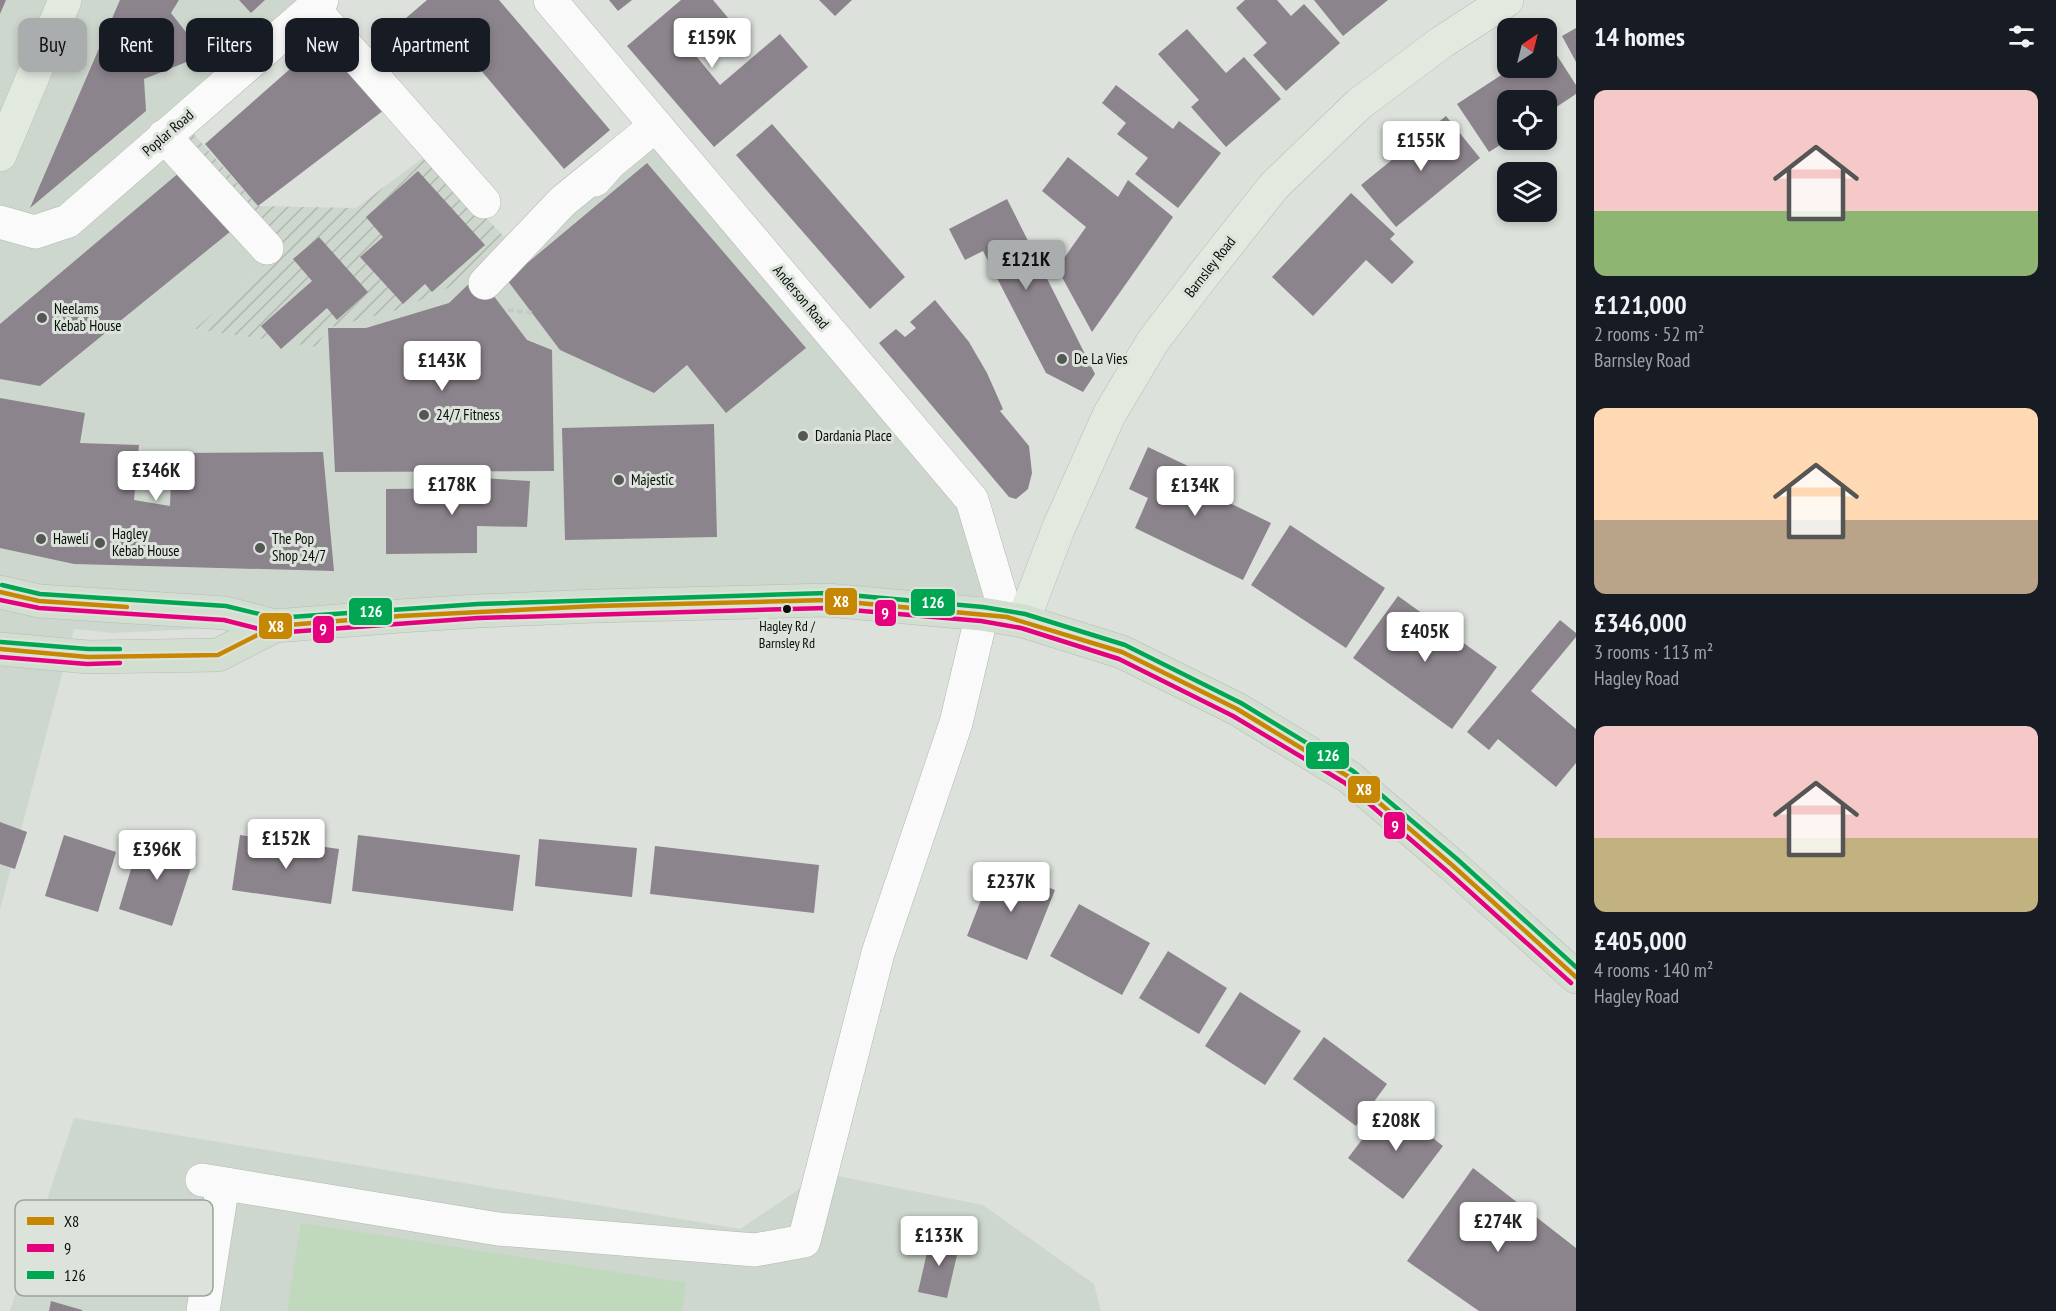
<!DOCTYPE html>
<meta charset="utf-8">
<style>
body{margin:0;font-family:"PT Sans Narrow",sans-serif;background:#20242c;color:#f1f3f6;height:100vh;display:flex;flex-direction:column;font-size:22px;white-space:nowrap}
*{box-sizing:border-box;margin:0}
p{font-size:20px;color:#9ea1a6}
.icon{flex:none;width:33px;height:33px;fill:none;stroke:currentColor;stroke-width:2;stroke-linecap:round;stroke-linejoin:round}
.map{position:relative;flex:1;overflow:hidden}
.panel{display:flex;flex-direction:column;background:#171b24;width:480px}
.panel>*{flex:none}
.top-card{position:absolute;left:18px;top:18px;width:570px;height:54px;display:flex;gap:12px}
.needle{width:39px;rotate:35deg}
.tools{position:absolute;left:1497px;top:18px;display:grid;gap:12px}
.tools a{display:grid;place-items:center;width:60px;height:60px;border-radius:12px;background:#171b24;box-shadow:0 3px 9px #0003;font-size:30px}
.price{position:absolute;translate:-50% -51px;padding:0 14px;border-radius:6px;background:#fff;color:#222;font-size:20px;line-height:39px;filter:drop-shadow(0 2px 3px #0008)}
.price::after{content:'';position:absolute;left:50%;top:36px;width:18px;height:14px;margin-left:-9px;background:inherit;clip-path:polygon(0 0,100% 0,50% 100%)}
.price.active{background:#aaadad;color:#111}
ul{padding:0;list-style:none}
li{display:grid;align-content:center;gap:12px;height:318px;padding:0 18px}
li span{display:grid;place-items:center;height:186px;border-radius:12px;color:#555}
li>.icon{margin-inline-start:auto}
span .icon{width:108px;height:108px;fill:#fffc;stroke-width:1}
li b{font-size:26px}
h2{display:flex;justify-content:space-between;align-items:center;height:72px;padding:0 18px;font-size:26px}
.tag{padding:0 21px;border-radius:12px;background:#171b24;box-shadow:0 3px 9px #0003;font-size:21px;line-height:54px}
.tag.active{background:#aaadad;color:#111}
main{display:flex;flex:1;min-height:0}
.map>svg:first-child{display:block}
.built{fill:#ced7cd}
.industrial{fill:url(#industrial-furrows)}
.green{fill:#c0d8bb}
.building{fill:#8c848c}
.lines{fill:none;stroke-linecap:round;stroke-linejoin:round}
.minor-casing{stroke:#b3b7b3;stroke-width:34}
.major-casing{stroke:#b8bbb8;stroke-width:34}
.highway-casing{stroke:#b8bbb8;stroke-width:34}
.path{stroke:#c8c8c8;stroke-width:4;stroke-dasharray:6 3;stroke-linecap:butt}
.minor{stroke:#fafafa;stroke-width:33}
.major{stroke:#e2eae0;stroke-width:33}
.highway{stroke:#d2decf;stroke-width:33}
.bus-1-casing{stroke:#dbe3da;stroke-width:9}
.bus-2-casing{stroke:#dbe3da;stroke-width:9}
.bus-3-casing{stroke:#dbe3da;stroke-width:9}
.bus-1{stroke:#c88702;stroke-width:4.5}
.bus-2{stroke:#e5007d;stroke-width:4.5}
.bus-3{stroke:#00a651;stroke-width:4.5}
.poi-dot{fill:#545754;stroke:#dbe3da;stroke-width:2}
.bus-dot{fill:#0a0d0a;stroke:#dbe3da;stroke-width:2}
.labels{text-anchor:middle;stroke-width:6;stroke-linejoin:round;paint-order:stroke}
.bus-label{font-size:14px;fill:#0a0d0a;stroke:#dbe3da}
.street-label{font-size:15px;fill:#0a0d0a;stroke:#dbe3da}
.poi-label{font-size:15px;fill:#0a0d0a;stroke:#dbe3da;text-anchor:start}
.key{fill:#dbe3da;stroke:#9ca39c;stroke-width:1.5}
.key-label{font-size:16px;fill:#0a0d0a}
.line-badge{stroke:#dbe3da;stroke-width:2}
.badge-label{font-size:16px;text-anchor:middle;font-weight:bold;fill:#fff}
</style>
<main>
<div class="map">
<svg width="1576" height="1311" viewBox="0 0 1576 1311">
<defs>
<pattern id="industrial-furrows" width="10" height="10" patternUnits="userSpaceOnUse" patternTransform="scale(1.5)"><rect width="10" height="10" fill="#ced7cd"/><path d="M-1 1l2-2M0 10L10 0M9 11l2-2" fill="none" stroke="#b0b7af"/></pattern>
</defs>
<rect width="100%" height="100%" fill="#dce1dc"/>
<path class="built" d="M0,0h322l-149,129 27,26 84,95 -88,79 120,18 12,-19 73,-19 51,-23 52,-49 144,-121 324,384 35,117 -180,-17 -715,33 -38,-4 -74,281z
M74,1118l666,111 83,-56 160,32 111,79 7,27h-1091z"/>
<path class="industrial" d="M182,121l76,85 98,2 72,-54 76,83 -52,49 -51,23 -73,19 -12,19 -121,-18 89,-79 -84,-95 -27,-26z"/>
<path class="green" d="M301,1223l385,60 -4,28h-395z"/>
<path class="building" d="M0,0h6l-6,14z
M120,0h59l-8,13 33,42 -60,24 2,32 -116,97z
M239,0h26l-14,13z
M427,0h72l111,130 -46,39 -117,-139 -46,39 -23,-27z
M609,0h23l-14,11z
M681,0h32l16,19 -37,32 28,34 60,-51 28,33 -94,80 -87,-101z
M819,0h33l-17,16z
M1245,0h32l14,16 13,-12 36,39 -54,48 -33,-36 14,-12 -31,-35z
M1314,0h74l-45,36z
M1576,28v34l-14,-26z
M1187,29l39,44 18,-16 37,42 -55,48 -35,-40 8,-7 -41,-46z
M324,39l64,68 -130,99 -53,-62z
M1549,43l27,42v9l-30,20v-14h-38v40l-19,12 -32,-48 55,-36h34v-23z
M1116,85l57,44 6,-8 42,32 -43,55 -43,-34 13,-16 -31,-24 9,-11 -24,-20z
M1446,116l34,42 -84,69 -35,-42z
M772,124l133,153 -35,32 -134,-154z
M200,155l52,59 -212,172 -40,-7v-55z
M1068,157l50,40 10,-17 45,37 -81,115 -35,-64 29,-41 -44,-36z
M647,163l159,185 -80,65 -39,-48 -33,28 -94,-43 -53,-70z
M418,171l67,74 -53,47 -7,-8 -22,20 -43,-47 23,-20 -17,-20z
M1351,193l44,41 -5,5 24,23 -22,22 -26,-24 -53,56 -41,-39z
M1007,199l88,175 -12,18 -37,-19 -63,-122 -18,9 -16,-31z
M319,237l49,55 -31,28 -10,-12 -46,41 -20,-23 51,-45 -19,-22z
M478,275l49,65 25,10 2,121 -219,1 -7,-144h38l83,-25z
M935,300l34,42 18,31 16,36 -3,2 29,35 3,27 -4,16 -12,10 -7,-2 -130,-154 17,-14 9,8 11,-9 -6,-6z
M0,398l85,15 -5,30 59,2 -5,55 36,6 2,-53 151,-1 11,119 -260,-7 -74,-16z
M714,424l3,113 -152,3 -3,-112z
M1148,447l40,19 -6,14 89,43 -28,57 -108,-52 13,-30 -19,-9z
M481,478l49,3 -3,46 -50,-1v27l-91,1v-65l94,-1z
M1290,525l95,63 -39,60 -95,-63z
M1398,596l99,71 -45,62 -99,-71z
M1560,620l16,13v4l-45,54 45,38v34l-20,24 -58,-48 -9,11 -22,-18z
M0,822l27,10 -12,37 -15,-5z
M64,835l52,17 -18,60 -53,-16z
M240,835l99,14 -8,55 -99,-14z
M358,835l162,20 -7,56 -161,-20z
M141,836l55,17 -24,73 -53,-17z
M539,839l98,9 -5,49 -97,-11z
M655,846l164,19 -5,48 -164,-19z
M994,866l61,24 -28,70 -60,-24z
M1079,904l71,39 -28,52 -72,-39z
M1168,951l59,37 -28,46 -60,-36z
M1240,992l61,39 -36,54 -60,-39z
M1324,1037l63,47 -31,42 -63,-47z
M1389,1104l54,42 -40,53 -55,-41z
M1473,1168l103,80v63h-97l-72,-50z
M931,1235l29,7 -13,56 -29,-6z
M51,1301l31,9v1h-33z"/>
<g class="lines">
<defs>
<path id="minor" d="M550,0l422,500 35,117
M313,8l171,194
M164,136l103,112
M595,180l15,-17 46,-38
M0,222l35,10 33,-11 254,-221
M485,283l78,-82 47,-38
M202,1180l296,49 257,21 49,-9 74,-288 78,-230 26,-109
M203,1311l20,-127"/>
<path id="major" d="M0,155l65,-155
M1023,621l36,-94 50,-112 44,-74 52,-68 69,-87 85,-82 83,-62 65,-42"/>
<path id="highway" d="M0,592l39,9 186,12 50,13 125,-10 78,-5 118,-5 231,-6 155,14 41,7 99,31 115,57 112,68 103,88 124,112
M0,649l88,8 130,-2 57,-29"/>
</defs>
<use href="#minor" class="minor-casing"/>
<use href="#major" class="major-casing"/>
<use href="#highway" class="highway-casing"/>
<path class="path" d="M508,310l24,3"/>
<use href="#minor" class="minor"/>
<use href="#major" class="major"/>
<use href="#highway" class="highway"/>
<defs>
<path id="bus-1" d="M0,592l39,9 88,6
M0,649l88,8 130,-2 57,-29 125,-10 196,-10 231,-6 180,17 115,35 115,57 112,68 103,88 124,112"/>
<path id="bus-2" d="M0,600l39,8 185,12 51,13 203,-15 349,-10 154,13 40,7 98,31 114,57 112,67 102,88 124,112
M0,657l87,7 33,-1"/>
<path id="bus-3" d="M2,585l38,9 186,12 50,12 202,-14 349,-11 156,14 42,7 100,31 116,58 112,68 104,88 119,108
M1,642l87,7h32"/>
</defs>
<use href="#bus-1" class="bus-1-casing"/>
<use href="#bus-2" class="bus-2-casing"/>
<use href="#bus-3" class="bus-3-casing"/>
<use href="#bus-1" class="bus-1"/>
<use href="#bus-2" class="bus-2"/>
<use href="#bus-3" class="bus-3"/>
</g>
<g class="poi-dot">
<circle cx="42" cy="318" r="6"/>
<circle cx="1062" cy="359" r="6"/>
<circle cx="424" cy="415" r="6"/>
<circle cx="803" cy="436" r="6"/>
<circle cx="619" cy="480" r="6"/>
<circle cx="41" cy="539" r="6"/>
<circle cx="100" cy="543" r="6"/>
<circle cx="260" cy="548" r="6"/>
</g>
<circle class="bus-dot" cx="787" cy="609" r="5"/>
<g class="labels">
<g class="bus-label">
<text x="787" y="631">Hagley Rd /<tspan x="787" dy="17">Barnsley Rd</tspan></text>
</g>
<g class="street-label">
<text transform="translate(168 133) rotate(-41)" y="5">Poplar Road</text>
<text transform="translate(1210 267) rotate(-52)" y="5">Barnsley Road</text>
<text transform="translate(801 297) rotate(50)" y="5">Anderson Road</text>
</g>
<g class="poi-label">
<text x="54" y="314">Neelams<tspan x="54" dy="17">Kebab House</tspan></text>
<text x="1074" y="364">De La Vies</text>
<text x="436" y="420">24/7 Fitness</text>
<text x="815" y="441">Dardania Place</text>
<text x="631" y="485">Majestic</text>
<text x="112" y="539">Hagley<tspan x="112" dy="17">Kebab House</tspan></text>
<text x="53" y="544">Haweli</text>
<text x="272" y="544">The Pop<tspan x="272" dy="17">Shop 24/7</tspan></text>
</g>
</g>
<rect x="15" y="1200" width="198" height="96" rx="9" class="key"/>
<rect x="27" y="1217" width="27" height="8" fill="#c88702"/>
<rect x="27" y="1244" width="27" height="8" fill="#e5007d"/>
<rect x="27" y="1271" width="27" height="8" fill="#00a651"/>
<g class="key-label">
<text x="64" y="1227">X8</text>
<text x="64" y="1254">9</text>
<text x="64" y="1281">126</text>
</g>
<g class="line-badge">
<rect x="824" y="587" width="34" height="29" rx="6" fill="#c88702"/>
<rect x="910" y="588" width="46" height="29" rx="6" fill="#00a651"/>
<rect x="348" y="597" width="45" height="29" rx="6" fill="#00a651"/>
<rect x="874" y="599" width="23" height="28" rx="6" fill="#e5007d"/>
<rect x="258" y="612" width="35" height="28" rx="6" fill="#c88702"/>
<rect x="312" y="615" width="23" height="29" rx="6" fill="#e5007d"/>
<rect x="1305" y="741" width="45" height="29" rx="6" fill="#00a651"/>
<rect x="1347" y="775" width="34" height="29" rx="6" fill="#c88702"/>
<rect x="1383" y="811" width="23" height="29" rx="6" fill="#e5007d"/>
</g>
<g class="badge-label">
<text x="841" y="607">X8</text>
<text x="933" y="608">126</text>
<text x="371" y="617">126</text>
<text x="885" y="619">9</text>
<text x="276" y="632">X8</text>
<text x="323" y="635">9</text>
<text x="1328" y="761">126</text>
<text x="1364" y="795">X8</text>
<text x="1395" y="832">9</text>
</g>
</svg>
<div class="tools">
<a><svg class="needle" viewBox="-14 -14 28 28"><path d="M0-13l5 13h-10z" fill="#e53935"/><path d="M0 13l5-13h-10z" fill="#9ea1a6"/></svg></a>
<a><svg class="icon" aria-label="locate" viewBox="0 0 24 24"><circle cx="12" cy="12" r="6"/><path d="M12 2v4M12 18v4M2 12h4M18 12h4"/></svg></a>
<a><svg class="icon" aria-label="layers" viewBox="0 0 24 24"><path d="M12 4l9 5-9 5-9-5zM3 14l9 5 9-5"/></svg></a>
</div>
<b class="price" style="left:712px;top:69px">£159K</b>
<b class="price" style="left:1421px;top:172px">£155K</b>
<b class="price active" style="left:1026px;top:291px">£121K</b>
<b class="price" style="left:442px;top:392px">£143K</b>
<b class="price" style="left:156px;top:502px">£346K</b>
<b class="price" style="left:452px;top:516px">£178K</b>
<b class="price" style="left:1195px;top:517px">£134K</b>
<b class="price" style="left:1425px;top:663px">£405K</b>
<b class="price" style="left:286px;top:870px">£152K</b>
<b class="price" style="left:157px;top:881px">£396K</b>
<b class="price" style="left:1011px;top:913px">£237K</b>
<b class="price" style="left:1396px;top:1152px">£208K</b>
<b class="price" style="left:1498px;top:1253px">£274K</b>
<b class="price" style="left:939px;top:1267px">£133K</b>
<div class="top-card">
<a class="tag active">Buy</a>
<a class="tag">Rent</a>
<a class="tag">Filters</a>
<a class="tag">New</a>
<a class="tag">Apartment</a>
</div>
</div>
<section class="panel">
<h2>14 homes<svg class="icon" aria-label="filters" viewBox="0 0 24 24"><path d="M4 7h16M4 17h16"/><circle cx="9" cy="7" r="2"/><circle cx="15" cy="17" r="2"/></svg></h2>
<ul>
<li><span style="background:linear-gradient(#f6c9c9 65%,#8fb573 0)"><svg class="icon" aria-label="home" viewBox="0 0 24 24"><path d="M3 11l9-7 9 7M6 9v11h12V9"/></svg></span><div><b>£121,000</b><p>2 rooms · 52 m²</p><p>Barnsley Road</p></div></li>
<li><span style="background:linear-gradient(#ffd9b3 60%,#b9a48a 0)"><svg class="icon" aria-label="home" viewBox="0 0 24 24"><path d="M3 11l9-7 9 7M6 9v11h12V9"/></svg></span><div><b>£346,000</b><p>3 rooms · 113 m²</p><p>Hagley Road</p></div></li>
<li><span style="background:linear-gradient(#f6c9c9 60%,#c2b280 0)"><svg class="icon" aria-label="home" viewBox="0 0 24 24"><path d="M3 11l9-7 9 7M6 9v11h12V9"/></svg></span><div><b>£405,000</b><p>4 rooms · 140 m²</p><p>Hagley Road</p></div></li>
</ul>
</section>
</main>
